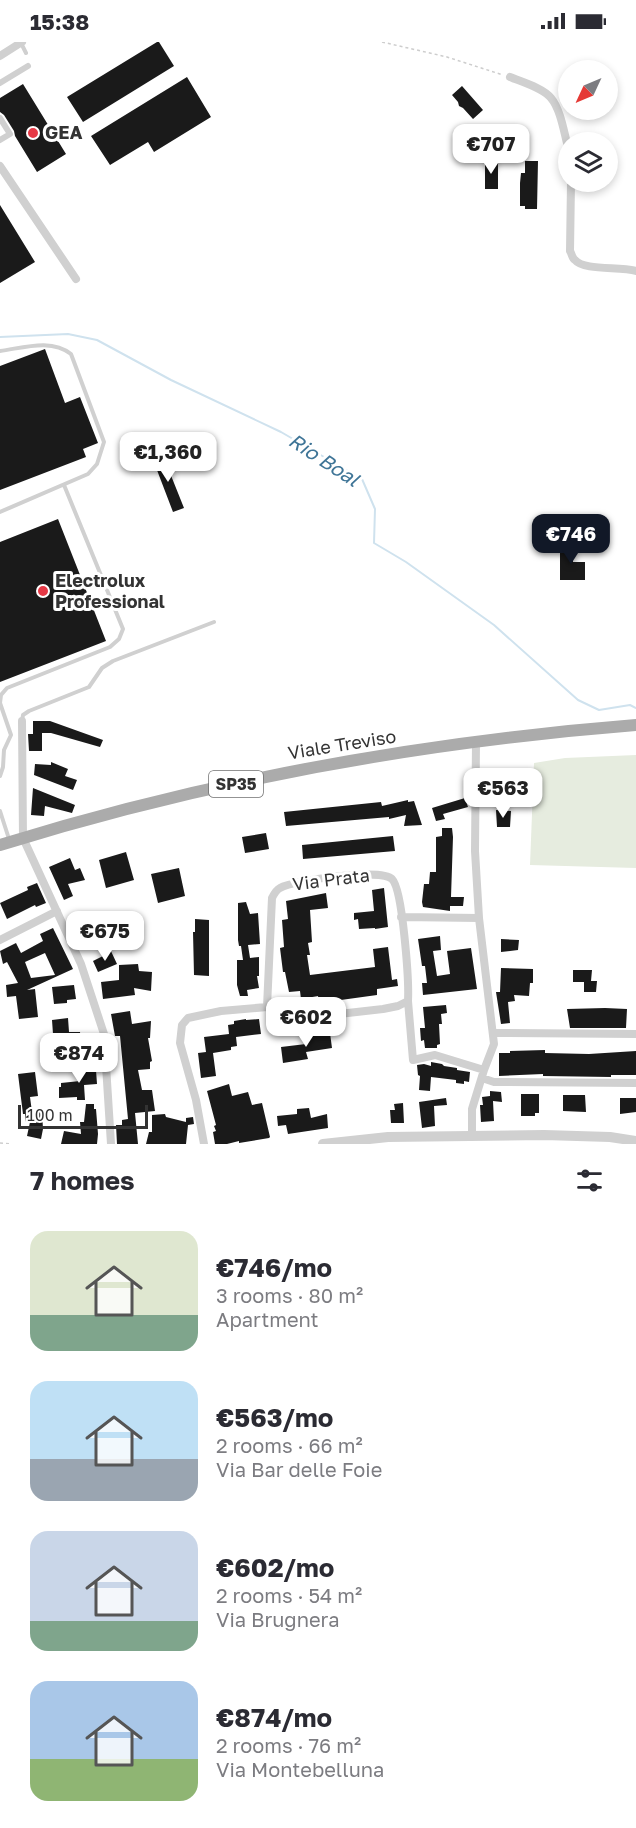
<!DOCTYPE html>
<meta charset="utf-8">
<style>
body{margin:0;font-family:"Golos Text",sans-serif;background:#f2f2f3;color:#2b2b33;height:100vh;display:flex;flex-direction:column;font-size:22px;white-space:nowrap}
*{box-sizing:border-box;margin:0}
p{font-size:20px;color:#7c7c81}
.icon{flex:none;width:33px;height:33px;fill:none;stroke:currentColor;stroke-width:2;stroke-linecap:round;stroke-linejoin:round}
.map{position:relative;height:1102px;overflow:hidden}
.drawer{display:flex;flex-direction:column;background:#fff;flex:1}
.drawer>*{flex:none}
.needle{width:39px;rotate:226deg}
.fabs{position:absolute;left:558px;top:18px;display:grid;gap:12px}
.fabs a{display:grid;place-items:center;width:60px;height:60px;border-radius:50%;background:#fff;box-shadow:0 3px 9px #0003;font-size:30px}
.scale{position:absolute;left:18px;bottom:15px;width:130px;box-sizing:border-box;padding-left:6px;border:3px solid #333;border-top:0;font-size:16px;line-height:21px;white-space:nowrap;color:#333;-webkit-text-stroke:4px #fff;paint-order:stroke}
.price{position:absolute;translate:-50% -51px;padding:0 14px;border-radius:12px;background:#fff;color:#222;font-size:20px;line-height:39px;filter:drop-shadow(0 2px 3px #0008)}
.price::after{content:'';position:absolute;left:50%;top:36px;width:18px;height:14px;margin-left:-9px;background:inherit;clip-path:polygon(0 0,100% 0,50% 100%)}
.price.current{background:#111827;color:#fff}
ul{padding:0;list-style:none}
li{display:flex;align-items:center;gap:18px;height:150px;padding:0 30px}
li span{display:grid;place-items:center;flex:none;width:168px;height:120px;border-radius:18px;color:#555}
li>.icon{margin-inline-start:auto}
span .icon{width:72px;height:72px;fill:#fffc;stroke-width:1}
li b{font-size:26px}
h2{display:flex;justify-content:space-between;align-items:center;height:72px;padding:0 30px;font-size:26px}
.status{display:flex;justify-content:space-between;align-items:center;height:42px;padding:0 30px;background:#fff;direction:ltr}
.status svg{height:16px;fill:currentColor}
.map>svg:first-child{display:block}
.green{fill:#e6ecdf}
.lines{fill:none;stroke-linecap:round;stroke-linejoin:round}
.stream{stroke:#cfe2ee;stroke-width:2}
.building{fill:#1a1a1a;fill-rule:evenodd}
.path{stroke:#cdcdcd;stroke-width:1.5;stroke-dasharray:3 3;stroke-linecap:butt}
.service{stroke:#d0d0d0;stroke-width:4}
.pedestrian{stroke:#d0d0d0;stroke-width:6}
.minor{stroke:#d0d0d0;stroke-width:8}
.tertiary{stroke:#d0d0d0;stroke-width:10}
.primary{stroke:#ababab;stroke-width:12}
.poi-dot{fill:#e63946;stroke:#fff;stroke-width:2}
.labels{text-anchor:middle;stroke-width:6;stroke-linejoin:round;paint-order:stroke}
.shield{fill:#fff;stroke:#707070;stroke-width:1.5}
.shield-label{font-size:16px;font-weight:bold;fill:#333}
.poi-label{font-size:18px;font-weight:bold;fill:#333;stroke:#fff;text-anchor:start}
.street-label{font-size:18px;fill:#333;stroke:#fff}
.water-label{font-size:20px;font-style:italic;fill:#3f7597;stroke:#fff}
</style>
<div class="status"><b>15:38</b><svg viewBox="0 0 49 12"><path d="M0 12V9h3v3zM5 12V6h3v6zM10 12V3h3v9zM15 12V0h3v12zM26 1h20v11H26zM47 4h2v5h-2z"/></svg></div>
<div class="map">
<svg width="636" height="1102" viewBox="0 0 636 1102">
<rect width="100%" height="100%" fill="#fff"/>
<path class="green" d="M636,713v113l-106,-3 4,-102 31,-5z"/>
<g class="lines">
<path class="stream" d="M0,295l68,-3 29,6 74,40 110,52 81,47 13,30 -1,34 32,19 88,63 84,75 21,10 31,-5 6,3"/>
</g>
<path class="building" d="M157,0h2l15,24 -91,56 -16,-25z
M187,35l24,40 -57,35 -6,-10 -38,23 -19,-29z
M23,42l43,70 -29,18 -22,-36 -1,-5 -10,-16 -4,-3v-14z
M462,44l21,24 -10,9 -10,-11 -4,-2 -1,-4 -6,-7z
M485,119h13v28h-13z
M525,119h13l-1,48h-12v-3h-5v-23l1,-10h4z
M0,163l35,57 -35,21z
M45,307l20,54 15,-6 18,46 -15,6 3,8 -86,33v-124z
M162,411l22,55 -11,4 -21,-55z
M58,477l48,122 -106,41v-140z
M560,503h13v17h12v18h-25z
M33,679h17l53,19 -3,7 -49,-14h-9v18h-13l-1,-17h5z
M51,720l17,7 -3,7 12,4 -4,10 -39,-15 1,-11 16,1z
M486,740l16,1 -1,9h-6l-1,12h-8z
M33,746l42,17 -3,8 -27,-7 -1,10 -13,-1z
M465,756l3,9 -25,7 2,5 -9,2 -4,-13z
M408,758v2l6,-1 8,24 -18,1 2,-11 -17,4v-2l-103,9 -2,-14 97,-10 1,4z
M496,768l15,1 -1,16h-13z
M442,786h10l1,9 -2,60h13l-1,9h-13v5l-27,-4 -1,-5 2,-18h5l1,-12h6v-35l6,-1z
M266,791l3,16 -24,4 -3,-16z
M393,794l2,15 -92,8 -1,-14z
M126,810l8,28 -28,8 -7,-28z
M70,816l5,12 5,-2 5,12 -17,4 5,12 -9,4 -15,-33z
M179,826l6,28 -27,7 -7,-29z
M37,841l9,20 -10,4 -1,-2 -28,14 -7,-16 28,-13 -1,-3z
M384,846l4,39 -13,2v-1l-16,1 -1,-10 -4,1v-7l20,-2 -2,-21z
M326,851l2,15 -18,2 2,32 -4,1 2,12h-3l3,20 65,-8 -2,-18 15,-2 4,33 5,-1 1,7 -21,3v6l-58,8 -1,-7 -17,3 -1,-8 -11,1 -4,-20h-2l-3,-24 4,-1 -2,-27 6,-1 -2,-18z
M246,860l4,12 8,-1 2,31 -12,1 2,13 9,-1v19h-2l2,12 -12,2 1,6h-8l-3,-11v-25h6l-2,-14h-2l-1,-6v-37z
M195,877l14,1v56l-15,-1 -1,-43h2z
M96,881l5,9 -17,9 -5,-11z
M53,886l20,41 -46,21 8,-1 3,28 -19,2 -3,-23 -9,1 -1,-12 12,-2 -11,-21 -4,2 -3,-13 16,-8 5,10 22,-12 -3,-7zM45,911l10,22 -24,3 -6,-16z
M440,894l1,14 -8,1 4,25 13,-2 -3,-23 24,-3 6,41 -54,6 -1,-12h5l-2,-17h-3l-4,-27z
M501,897l18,1 -1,10 -17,2z
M110,907l7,15 -19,8 -5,-11 16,-8z
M138,922l1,7 13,1 -1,19 -17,-3 1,7 -32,4 -2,-17 18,-2v-15z
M501,926l32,1v14h-3l-1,13 -15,-1 1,6 -7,1 2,21 -9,1 -5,-32h4z
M573,928h19l-1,11h6l-1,11h-12v-10h-11z
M74,943l2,14 -9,1v3l-13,1 -2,-17z
M446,963l1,8 -6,1 1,10h-3l1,20 -3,1v3h-12l-1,-8 -3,1 -1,-13h5l-2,-21z
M605,966l22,1 -1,19h-56l-3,-19z
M130,969l2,13 19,-3 -1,17h-2l4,23 -2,1v7l-12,1 4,20h10l3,21 -20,2 3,31h-21l-1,-19h6v-5l6,-1 -8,-83h-5l-4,-22z
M68,976l1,14h11l1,8h-11l1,7 -17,1 -2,-28z
M246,977v1l13,-1 2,15 -25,3 1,9 -6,1v3l-18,3 3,23 -15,2 -3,-25 8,-1 -2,-15 25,-3 -1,-9 6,-1v-3z
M330,991l2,15 -26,4 2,7 -25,4 -2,-16 25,-3 -1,-8z
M545,1008v3l44,1 47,-3v24h-25v2l-68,-1v-2l-44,2v-23h11v-2z
M79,1018h7v10h10l1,14 -13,1 1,15h-8v-3l-18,1v-11h2v-4l19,-2z
M431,1020l11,2 2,2 13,2v2l13,2 -1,10 -5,-1v3l-8,-1v-3l-25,-3 -1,14 -11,-1 1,-14 -2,-1 -1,-10 7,-1 7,2z
M35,1030l3,24 -8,1 2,15h10l1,17 -2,10 -14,-3 3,-14h-4l-1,-8h-2l-5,-40z
M229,1042l3,12 16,-4 4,13 10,-2 8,34 -1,1 -30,5v-2l-12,3h-12l-2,-12 3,-1 -2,-5 2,-1 -9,-34z
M490,1049l11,1 1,10 -9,-1 1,20 -13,1 -1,-17h3l-1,-8 8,-1z
M521,1052h18v19h-4v3h-14z
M563,1053h22l1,17 -23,-1z
M446,1056l1,7 -13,1 1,20 -13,2 -3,-26z
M620,1056h16v14l-16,2z
M403,1061l1,20h-13l-1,-13h5l-1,-6z
M86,1062h8v5h2l2,25 -1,10h-36l3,-13 17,3 -1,-12h4z
M309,1066l2,10 16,-4 1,14 -40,6 -2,-9 -8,1 -1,-10 20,-2v-5z
M165,1072l1,3 20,5v-4l7,-1 1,7 -6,1 -2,19h-40l3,-12h3v-17z"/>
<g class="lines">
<path class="path" d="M382,0l65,15 56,18
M0,1101l12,1"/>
<path class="service" d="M21,1l5,10
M0,309c23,-3 51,-13 71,3l33,88 -7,22 -9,10 -88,38
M22,679l1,-6 6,-4 60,-24 13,-19 11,-7 101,-39
M0,734l3,-9 1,-17 7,-15 -11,-32 1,-8 6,-7 103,-41 9,-8 4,-10 -59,-144
M0,769l9,28"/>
<path class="pedestrian" d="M0,41l28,-17
M0,76l10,16 -10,6"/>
<path class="minor" d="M0,14l22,-14
M510,35c12,5 33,11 41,21 10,12 13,35 17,49
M0,124l76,113
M571,140l-1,69c2,3 2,7 5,9 9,11 46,6 61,11
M22,679l1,117 58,126 23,70 7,110
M401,875l78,1
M0,898l57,-29
M408,959l5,59 22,-5 49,15
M494,991l142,1
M482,1036l12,4 142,1
M472,1095v-28l12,-39 10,-26 -15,-126 -4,-67 1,-109
M204,1102l-8,-44 -16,-57 2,-18 6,-7 33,-7 46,-4 49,6 23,1 44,-5 15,-3 10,-5c1,-19 -5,-111 -16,-122 -10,-11 -98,1 -112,9 -4,2 -6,6 -8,10l-5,109"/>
<path class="tertiary" d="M323,1102l65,-7 156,-2 66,2 26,4"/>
<path class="primary" d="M0,803c206,-64 421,-103 636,-120"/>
</g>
<g class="poi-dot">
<circle cx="33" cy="91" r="6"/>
<circle cx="43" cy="549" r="6"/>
</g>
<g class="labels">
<rect class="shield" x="209" y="729" width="54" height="26" rx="4.5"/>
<g class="shield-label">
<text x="236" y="748">SP35</text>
</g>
<g class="poi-label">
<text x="45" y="97">GEA</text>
<text x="55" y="545">Electrolux<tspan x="55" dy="21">Professional</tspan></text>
</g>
<g class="street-label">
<text transform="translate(342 703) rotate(-9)" y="6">Viale Treviso</text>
<text transform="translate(331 838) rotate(-7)" y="6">Via Prata</text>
</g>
<g class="water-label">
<text transform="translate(324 418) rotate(33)" y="7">Rio Boal</text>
</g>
</g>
</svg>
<div class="fabs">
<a><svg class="needle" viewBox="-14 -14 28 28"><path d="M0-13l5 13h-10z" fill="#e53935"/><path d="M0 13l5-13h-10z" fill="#7c7c81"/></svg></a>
<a><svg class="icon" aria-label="layers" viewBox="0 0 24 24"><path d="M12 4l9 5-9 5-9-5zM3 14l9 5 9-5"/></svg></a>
</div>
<div class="scale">100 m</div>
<b class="price" style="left:491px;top:133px">€707</b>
<b class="price" style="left:168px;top:441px">€1,360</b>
<b class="price current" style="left:571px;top:523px">€746</b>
<b class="price" style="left:503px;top:777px">€563</b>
<b class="price" style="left:105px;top:920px">€675</b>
<b class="price" style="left:306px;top:1006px">€602</b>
<b class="price" style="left:79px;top:1042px">€874</b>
</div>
<section class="drawer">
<h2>7 homes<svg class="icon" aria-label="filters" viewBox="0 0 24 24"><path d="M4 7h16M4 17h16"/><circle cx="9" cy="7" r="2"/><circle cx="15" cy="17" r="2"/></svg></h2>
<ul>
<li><span style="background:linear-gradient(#dfe7d0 70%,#7fa58c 0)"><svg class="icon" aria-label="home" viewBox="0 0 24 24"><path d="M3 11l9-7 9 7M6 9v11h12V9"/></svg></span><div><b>€746/mo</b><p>3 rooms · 80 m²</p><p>Apartment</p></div></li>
<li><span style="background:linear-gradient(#bfe0f5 65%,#9aa5b1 0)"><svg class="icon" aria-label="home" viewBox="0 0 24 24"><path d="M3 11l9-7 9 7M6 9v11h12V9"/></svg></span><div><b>€563/mo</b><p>2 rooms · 66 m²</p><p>Via Bar delle Foie</p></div></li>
<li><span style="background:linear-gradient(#c9d6e8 75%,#7fa58c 0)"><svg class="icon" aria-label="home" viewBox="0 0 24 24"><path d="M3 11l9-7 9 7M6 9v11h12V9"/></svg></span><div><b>€602/mo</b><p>2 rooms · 54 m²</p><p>Via Brugnera</p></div></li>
<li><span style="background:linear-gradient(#a9c7e8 65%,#8fb573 0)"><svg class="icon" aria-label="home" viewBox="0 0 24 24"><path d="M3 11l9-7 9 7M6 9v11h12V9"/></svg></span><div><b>€874/mo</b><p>2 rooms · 76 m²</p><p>Via Montebelluna</p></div></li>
</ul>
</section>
